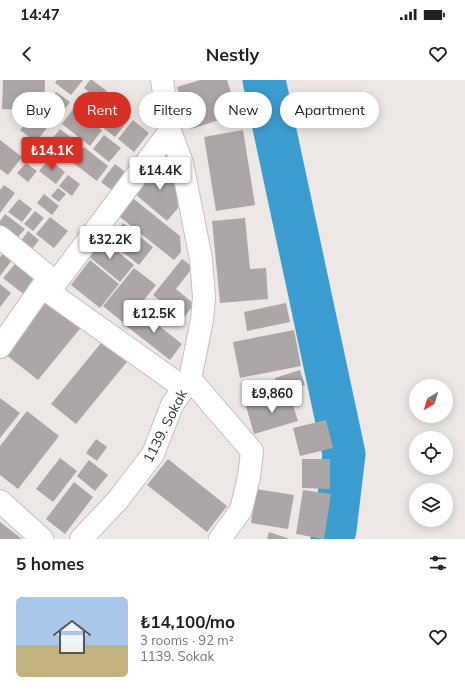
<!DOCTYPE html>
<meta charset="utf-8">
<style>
body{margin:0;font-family:Mulish,sans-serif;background:#f6f6f6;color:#202124;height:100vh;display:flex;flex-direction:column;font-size:15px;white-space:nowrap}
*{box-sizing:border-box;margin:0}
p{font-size:13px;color:#757577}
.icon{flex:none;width:22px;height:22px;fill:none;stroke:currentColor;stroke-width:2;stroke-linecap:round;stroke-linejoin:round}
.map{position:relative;height:459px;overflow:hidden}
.drawer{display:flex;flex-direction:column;background:#fff;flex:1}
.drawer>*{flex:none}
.top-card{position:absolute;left:12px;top:12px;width:441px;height:36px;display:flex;gap:8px}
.needle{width:26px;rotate:218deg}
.tools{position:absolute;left:409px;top:299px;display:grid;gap:8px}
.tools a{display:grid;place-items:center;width:44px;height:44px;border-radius:50%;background:#fff;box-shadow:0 2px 10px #0003;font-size:20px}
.price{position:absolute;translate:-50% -34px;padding:0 9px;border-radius:4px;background:#fff;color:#222;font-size:13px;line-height:26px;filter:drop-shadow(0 1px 2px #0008)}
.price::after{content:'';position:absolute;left:50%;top:24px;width:12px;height:9px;margin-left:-6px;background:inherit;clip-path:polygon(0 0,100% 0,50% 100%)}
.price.selected{background:#d93025;color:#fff}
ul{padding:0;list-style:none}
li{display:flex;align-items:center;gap:12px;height:100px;padding:0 16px}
li span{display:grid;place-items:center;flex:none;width:112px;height:80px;border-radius:6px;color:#555}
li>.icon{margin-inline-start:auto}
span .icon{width:48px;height:48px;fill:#fffc;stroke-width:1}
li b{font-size:17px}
h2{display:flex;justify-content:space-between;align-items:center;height:48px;padding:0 16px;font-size:17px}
.pill{padding:0 14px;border-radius:18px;background:#fff;box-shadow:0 2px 10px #0003;font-size:14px;line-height:36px}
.pill.selected{background:#d93025;color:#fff}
.status{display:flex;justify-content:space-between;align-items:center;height:28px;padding:0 20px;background:#fff;direction:ltr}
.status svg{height:11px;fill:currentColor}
header{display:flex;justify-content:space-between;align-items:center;height:52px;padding:0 16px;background:#fff;font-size:18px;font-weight:700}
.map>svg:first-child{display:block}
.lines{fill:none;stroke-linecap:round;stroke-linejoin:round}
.river{stroke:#3c9dd0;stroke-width:43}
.building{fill:#aca7a6}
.minor-casing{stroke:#c5c0bf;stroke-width:24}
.minor{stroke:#fff;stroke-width:22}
.labels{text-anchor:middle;stroke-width:3;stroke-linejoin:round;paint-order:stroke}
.street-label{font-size:14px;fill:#393736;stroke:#fff}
</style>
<div class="status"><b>14:47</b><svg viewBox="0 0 49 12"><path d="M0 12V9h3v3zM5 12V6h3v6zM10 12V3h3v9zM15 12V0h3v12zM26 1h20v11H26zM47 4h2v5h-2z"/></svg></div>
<header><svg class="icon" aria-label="back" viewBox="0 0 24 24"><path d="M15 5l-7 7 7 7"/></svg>Nestly<svg class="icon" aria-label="heart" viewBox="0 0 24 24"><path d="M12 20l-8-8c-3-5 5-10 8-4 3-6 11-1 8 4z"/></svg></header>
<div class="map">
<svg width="465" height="459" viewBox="0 0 465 459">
<rect width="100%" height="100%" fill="#ede7e6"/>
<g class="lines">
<path class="river" d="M264,0l80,374 -9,76 -3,9"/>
</g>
<path class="building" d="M3,0h42l-1,31 -42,-2z
M57,0h26l-12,15 -16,-12z
M90,0h2l15,11 -8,9 -15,-12z
M200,0h27l11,34 -47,15 -14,-42z
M56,12l14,10 -8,11 -14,-11z
M83,13l16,13 -7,10 -17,-13z
M112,22l19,15 -16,20 -19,-15z
M74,28l28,22 -12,16 -28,-22z
M34,33l15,12 -13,17 -16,-12z
M133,40l16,13 -15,19 -16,-13z
M60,49l20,15 -12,16 -20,-16z
M243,50l12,75 -39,6 -12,-74z
M104,55l17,13 -12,14 -16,-13z
M0,60l22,17 -14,18 -8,-6z
M84,67l24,19 -11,15 -25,-19z
M32,68l9,7 -7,9 -9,-7z
M49,79l16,13 -9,12 -17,-13z
M161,80l15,12 2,36 -11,13 -33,-28z
M26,83l11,8 -9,11 -11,-9z
M115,84l13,10 -14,18 -13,-10z
M68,95l12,9 -8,12 -13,-10z
M4,105l11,8 -15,20v-23z
M58,108l8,6 -7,8 -8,-6z
M44,114l15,12 -7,9 -15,-12z
M130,116l50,40 1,16 -7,8 -58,-46z
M19,119l13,10 -10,13 -14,-10z
M35,131l9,7 -11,13 -9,-7z
M5,134l20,15 -8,9 -17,-13v-4z
M50,137l18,14 -14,17 -18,-14z
M245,138l5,51 16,-1 2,31 -48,4 -8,-82z
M123,143l30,24 -14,18 -30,-24z
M28,151l11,9 -7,9 -11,-8z
M101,158l33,27 -14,17 -33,-27z
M3,173l9,7 -12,16v-19z
M182,179l11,8 -17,22 18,15 -11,15 -30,-24z
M90,180l29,24 -19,24 -29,-23z
M15,184l27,21 -11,15 -28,-22z
M134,188l22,17 -31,39 -22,-18z
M0,204l11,9 -11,14z
M45,214l38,31 -45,55 -38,-30z
M286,223l4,19 -43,9 -3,-19z
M138,229l44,35 -12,16 -45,-35z
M294,250l7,36 -61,12 -7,-36z
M106,257l25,20 -55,67 -25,-20z
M300,290l5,15 -26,7 -4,-14z
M272,301l3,14 -28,6 -3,-15z
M289,313l9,28 -44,13 -8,-28z
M0,318l20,15 -20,25z
M27,331l32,25 -41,53 -18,-14v-29z
M326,340l7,28 -33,8 -7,-28z
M96,359l11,8 -10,14 -11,-8z
M60,378l17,13 -24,31 -17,-13z
M168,379l59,47 -20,26 -60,-47z
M302,379h28v30l-28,-1z
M89,380l19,15 -13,16 -18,-15z
M74,402l19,15 -28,37 -19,-15z
M256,409l38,6 -6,34 -37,-6z
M303,410l28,4 -7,45 -28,-5z
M0,442l22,17h-22z
M269,452l21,7h-23z"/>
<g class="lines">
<defs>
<path id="minor" d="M0,157l49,40v15l135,96
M49,212l121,-161
M0,267l49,-70
M190,299l62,72 -3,26 -8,33 -21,29
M0,421l42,38
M81,459l36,-38 36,-47 19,-49 18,-26 12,-59 2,-23 -3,-38 -19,-96 -12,-32 -8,-51"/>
</defs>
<use href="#minor" class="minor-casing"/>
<use href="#minor" class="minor"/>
</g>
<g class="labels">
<g class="street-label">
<text transform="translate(165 346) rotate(-63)" y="5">1139. Sokak</text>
</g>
</g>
</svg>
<div class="tools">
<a><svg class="needle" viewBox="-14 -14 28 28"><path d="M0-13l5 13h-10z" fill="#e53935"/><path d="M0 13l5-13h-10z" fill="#757577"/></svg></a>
<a><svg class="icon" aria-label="locate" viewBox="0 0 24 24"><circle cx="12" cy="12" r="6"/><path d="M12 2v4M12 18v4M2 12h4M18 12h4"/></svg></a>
<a><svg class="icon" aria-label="layers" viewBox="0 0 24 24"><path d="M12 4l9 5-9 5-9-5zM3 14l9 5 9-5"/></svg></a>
</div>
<b class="price selected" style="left:52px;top:91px">₺14.1K</b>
<b class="price" style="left:160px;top:111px">₺14.4K</b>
<b class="price" style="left:110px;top:180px">₺32.2K</b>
<b class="price" style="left:154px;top:254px">₺12.5K</b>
<b class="price" style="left:272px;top:334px">₺9,860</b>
<div class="top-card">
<a class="pill">Buy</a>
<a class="pill selected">Rent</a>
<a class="pill">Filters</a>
<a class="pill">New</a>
<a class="pill">Apartment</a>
</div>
</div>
<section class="drawer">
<h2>5 homes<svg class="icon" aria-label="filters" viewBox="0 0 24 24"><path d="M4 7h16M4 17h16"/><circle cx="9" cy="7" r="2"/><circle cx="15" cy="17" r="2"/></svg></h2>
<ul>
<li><span style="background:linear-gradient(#a9c7e8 60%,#c2b280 0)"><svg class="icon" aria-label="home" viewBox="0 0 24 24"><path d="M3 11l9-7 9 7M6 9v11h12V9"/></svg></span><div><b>₺14,100/mo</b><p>3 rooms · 92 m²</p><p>1139. Sokak</p></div><svg class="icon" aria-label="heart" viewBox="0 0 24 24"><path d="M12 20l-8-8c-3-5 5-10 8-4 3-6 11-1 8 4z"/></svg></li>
</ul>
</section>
